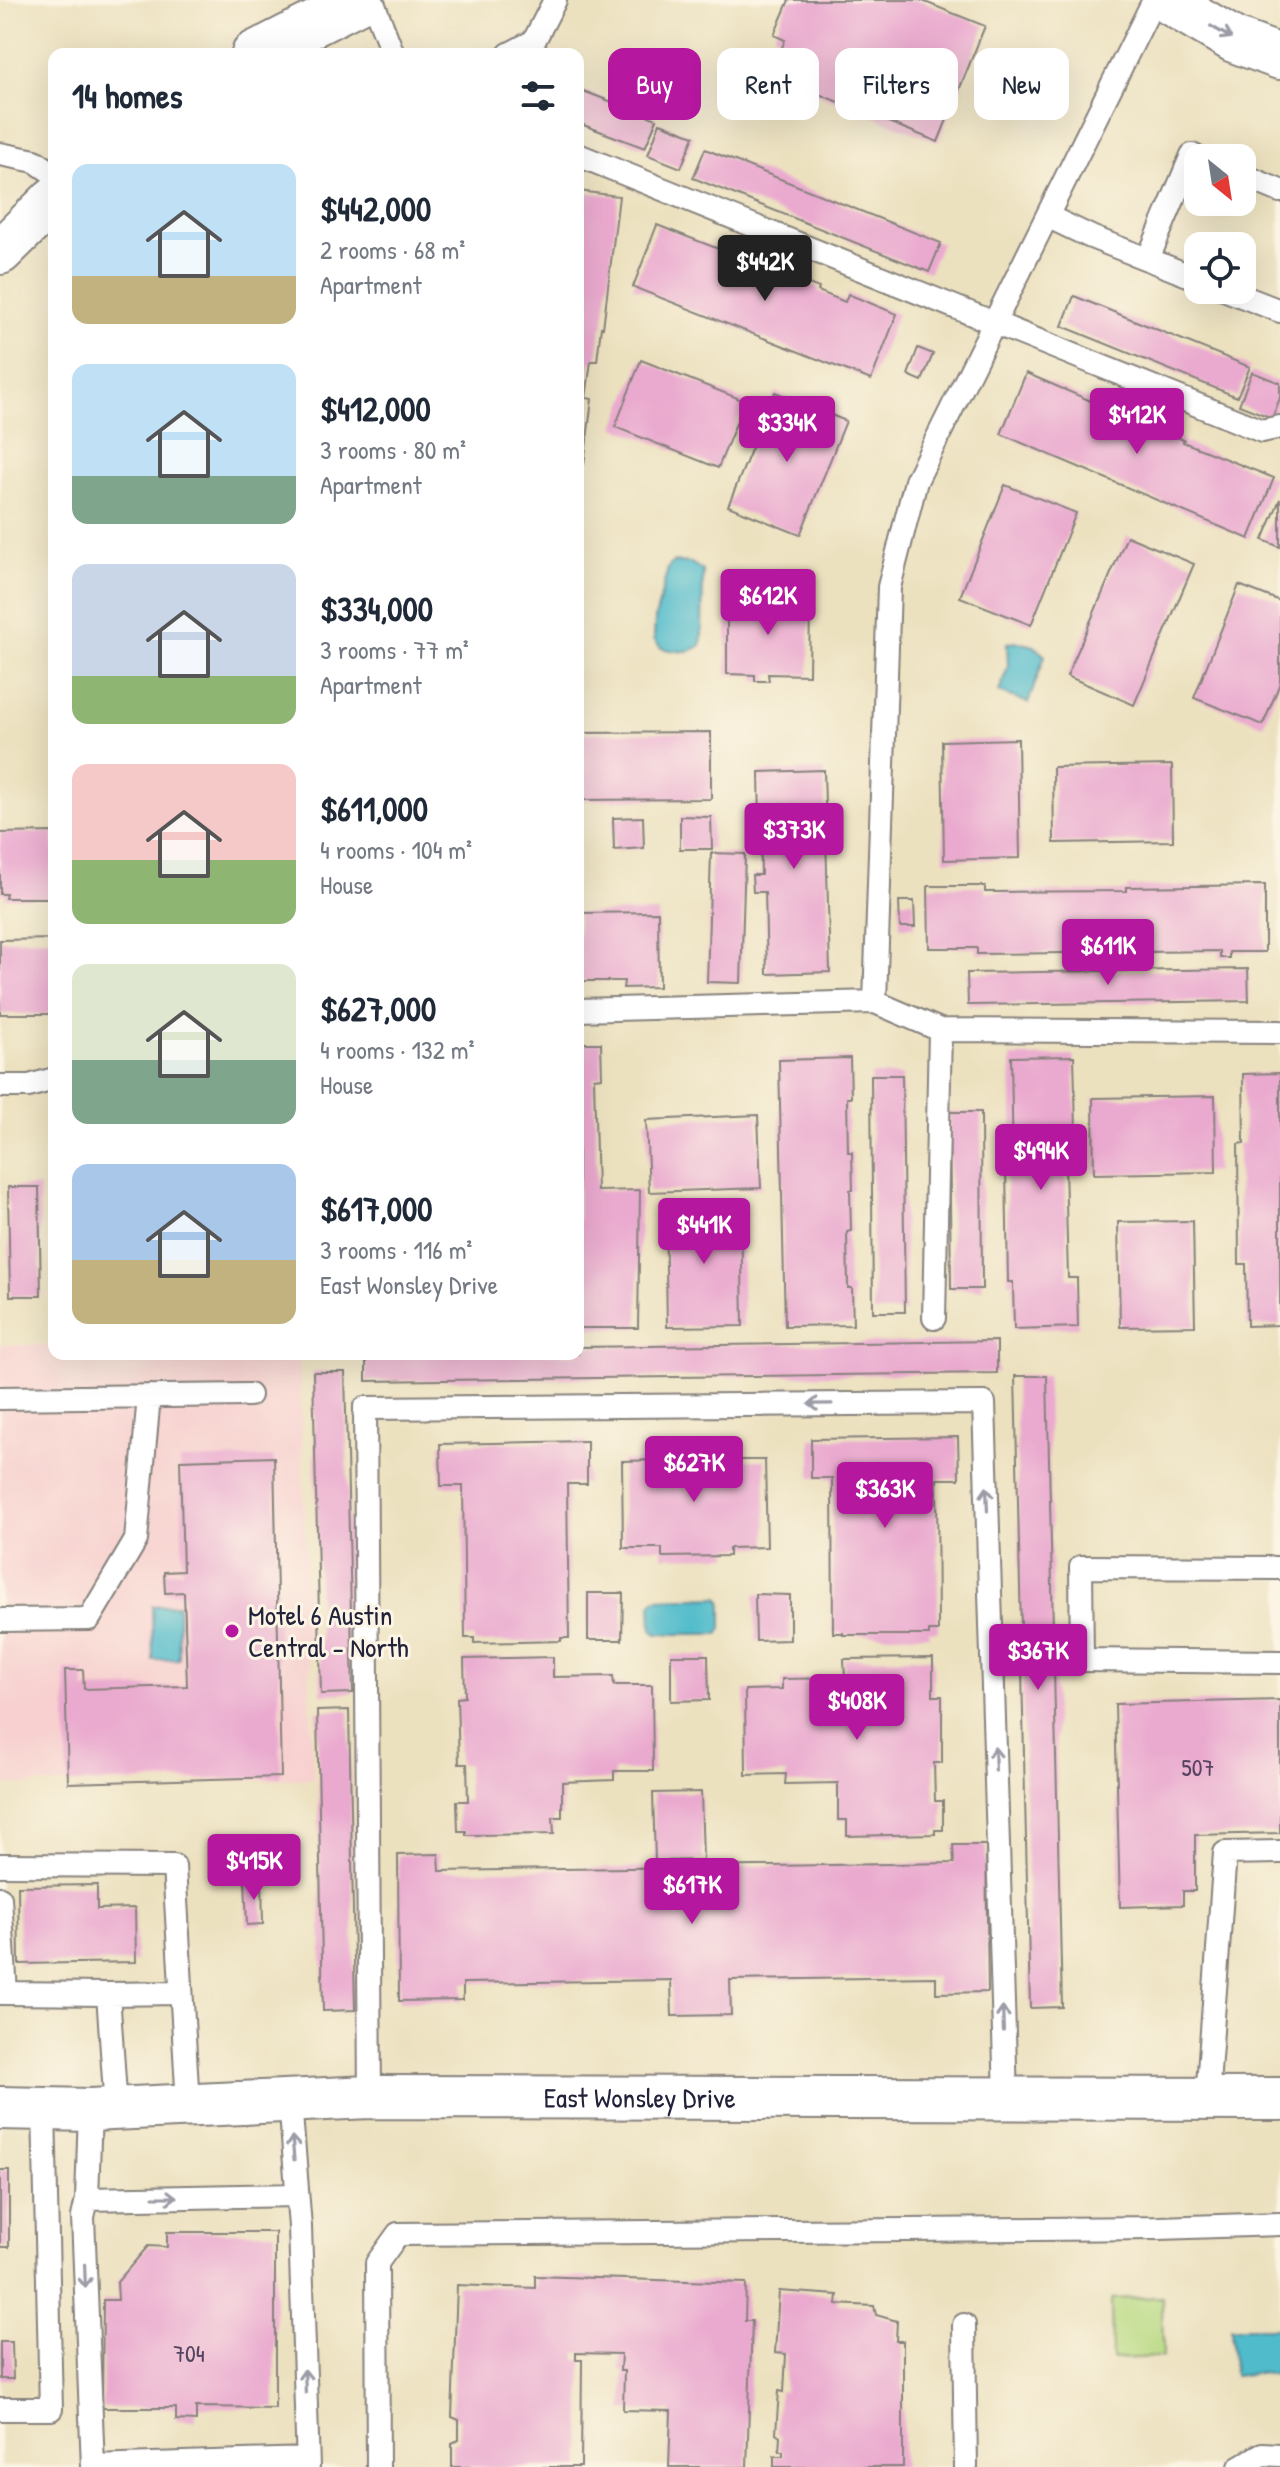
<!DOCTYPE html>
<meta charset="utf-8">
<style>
body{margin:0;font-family:"Patrick Hand",sans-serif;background:#f2f2f3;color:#1f2937;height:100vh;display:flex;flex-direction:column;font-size:30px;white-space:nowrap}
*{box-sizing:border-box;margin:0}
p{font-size:26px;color:#747a83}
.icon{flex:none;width:44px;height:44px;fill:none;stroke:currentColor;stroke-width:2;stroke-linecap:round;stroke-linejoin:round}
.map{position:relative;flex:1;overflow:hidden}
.sheet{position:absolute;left:48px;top:48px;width:536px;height:1312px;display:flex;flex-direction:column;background:#fff;border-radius:16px;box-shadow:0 8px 32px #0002}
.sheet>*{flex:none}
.guide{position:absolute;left:608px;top:48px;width:552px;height:72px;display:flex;gap:16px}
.needle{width:52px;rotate:150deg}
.controls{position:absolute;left:1184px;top:144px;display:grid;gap:16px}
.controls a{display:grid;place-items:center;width:72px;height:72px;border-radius:16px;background:#fff;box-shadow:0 8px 32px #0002;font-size:40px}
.price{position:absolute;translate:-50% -68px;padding:0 18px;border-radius:8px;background:#b5179e;color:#fff;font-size:26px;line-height:52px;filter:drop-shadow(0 2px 4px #0008)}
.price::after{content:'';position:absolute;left:50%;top:48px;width:24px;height:18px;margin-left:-12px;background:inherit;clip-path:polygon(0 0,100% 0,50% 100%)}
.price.selected{background:#222;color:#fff}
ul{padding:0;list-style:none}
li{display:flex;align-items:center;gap:24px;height:200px;padding:0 24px}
li span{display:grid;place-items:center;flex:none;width:224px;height:160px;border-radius:16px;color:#555}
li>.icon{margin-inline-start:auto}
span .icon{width:96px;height:96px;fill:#fffc;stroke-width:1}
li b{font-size:34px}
h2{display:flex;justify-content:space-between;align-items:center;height:96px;padding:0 24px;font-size:34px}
.pill{padding:0 28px;border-radius:16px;background:#fff;box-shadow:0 8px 32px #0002;font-size:28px;line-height:72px}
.pill.selected{background:#b5179e;color:#fff}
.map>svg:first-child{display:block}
.built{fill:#f7d0cf}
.green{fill:#b7d981;stroke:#6c7e5e;stroke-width:2}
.water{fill:#4fbbcb;stroke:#386e83;stroke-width:2}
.building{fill:#eaaacf}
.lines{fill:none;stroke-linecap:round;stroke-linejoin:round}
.service-casing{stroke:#87827d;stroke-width:26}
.minor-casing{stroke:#87827d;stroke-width:46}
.secondary-casing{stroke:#87827d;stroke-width:48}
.motorway-casing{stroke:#87827d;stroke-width:48}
.service{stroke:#fff;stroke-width:22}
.minor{stroke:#fff;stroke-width:42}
.secondary{stroke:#fff;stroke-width:44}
.motorway{stroke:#fff;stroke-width:44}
.oneway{stroke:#9c9ca7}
.poi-dot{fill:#b5179e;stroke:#fcf5e5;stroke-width:3}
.labels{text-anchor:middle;stroke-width:6;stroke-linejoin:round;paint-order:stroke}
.number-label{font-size:24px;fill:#544460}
.poi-label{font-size:28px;fill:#22223b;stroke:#fcf5e5;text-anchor:start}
.street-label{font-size:28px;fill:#22223b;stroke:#fcf5e5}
</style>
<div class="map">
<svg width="1280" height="2467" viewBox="0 0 1280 2467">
<rect width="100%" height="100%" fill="#fcf5e5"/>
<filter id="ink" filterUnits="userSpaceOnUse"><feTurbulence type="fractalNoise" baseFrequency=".0125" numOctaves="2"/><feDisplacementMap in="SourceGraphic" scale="16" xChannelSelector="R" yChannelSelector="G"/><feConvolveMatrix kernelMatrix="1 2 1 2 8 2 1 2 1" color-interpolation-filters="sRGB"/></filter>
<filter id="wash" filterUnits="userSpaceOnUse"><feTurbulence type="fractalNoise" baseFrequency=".006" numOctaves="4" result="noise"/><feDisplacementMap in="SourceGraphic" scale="32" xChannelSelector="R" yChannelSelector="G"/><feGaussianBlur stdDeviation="1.8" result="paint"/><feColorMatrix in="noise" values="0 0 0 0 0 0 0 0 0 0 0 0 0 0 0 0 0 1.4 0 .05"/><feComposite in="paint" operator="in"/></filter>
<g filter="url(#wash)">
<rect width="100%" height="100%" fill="#ece1bf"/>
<path class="built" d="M0,1345h54v9h245l14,425 -313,6z"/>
<path class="green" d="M1162,2297l1,60 -51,2 -1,-60z"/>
<path class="water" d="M673,562l18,1 12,8 -1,64 -1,10c-13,10 -26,6 -40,3l-7,-9 1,-20 13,-51z
M1019,642l15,4 11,10 -17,47 -29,-11 9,-25 -1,-24z
M719,1597l3,7v25l-4,5h-61l-5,-4 -1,-26 5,-5z
M178,1605l1,54 -26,1 -1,-54z
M1231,2328h49v47l-23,-2 -23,3z"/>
<g id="blocks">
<path class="building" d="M789,0h131l65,26 -47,116 -167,-67 14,-35 -11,-5z
M578,89l79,30 -12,29 -67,-25z
M660,123l34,13 -13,32 -33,-13z
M705,149l236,94 -12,29 -236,-94z
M578,191l41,5 -16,132 -2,-1 -4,34h-6l-5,37 6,1 -8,65 -6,-1z
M657,225l162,63 -1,3 27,11 3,-8 49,20 -26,66 -238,-93z
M1074,296l176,71 -13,30 -175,-71z
M918,348l15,6 -11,27 -14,-6z
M641,360l104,41 -27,67 -103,-41z
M1252,372l28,11v15l-8,20 -33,-13z
M1026,373l97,42 1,-3 27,12v2l33,14 -1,2 91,36 -25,61 -248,-105z
M775,392l71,29 -46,114 -72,-29z
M1005,485l71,28 -45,112 -71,-28z
M1280,499v48l-17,-7z
M1127,536l67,28 -60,141 -67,-29z
M1239,585l41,16v82l-17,42 -69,-27z
M727,598l83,1 -1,76 -41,-1 1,7h-14v-6l-28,-1z
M711,732v67l-133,1v-67z
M1018,739l2,119 -76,2 -2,-119z
M1172,765l1,76 -119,2 -1,-76z
M824,770l6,202 -63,2 -2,-82h-12l-1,-17h9l-2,-103z
M680,816l31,1 1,32h-32z
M643,817l1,31 -30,2 -1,-32z
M54,832v66h-49l1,-4h-6v-61z
M711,853l34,1 -4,129 -34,-1z
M1265,885v67h-36v6h-9v-7l-243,3v-6h-48l-1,-62h57v6l142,-1v-4z
M899,901h15l1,26h-15z
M658,912l1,75 -36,1 1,-7h-46v-68z
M54,939v75h-54v-74z
M1248,969l1,32 -281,4 -1,-32z
M578,1043h23l1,34 -8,1 3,113 43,-1 -2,138h-60z
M1074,1056l3,109h-12l3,113h9l1,49 -64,2 -1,-47h-5l-2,-115h7l-2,-110z
M850,1058l1,40h-4l1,54h4l1,38h-3l1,41 -4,1 1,56h4l1,37 -68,1 -6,-266z
M1280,1073v252l-33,1 -1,-62h-7l-1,-120 6,-1 -1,-69z
M871,1075h31l3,237h-32z
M1215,1096l1,76 -122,2 -1,-76z
M949,1112h32l1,177h-31z
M758,1115l3,73 -112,4 -3,-72z
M8,1187h31l2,109h-31z
M741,1205l2,121 -76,1 -2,-121z
M1193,1221l2,105 -75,1 -2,-105z
M997,1341v32l-631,8v-27h212v-7z
M313,1372h32l8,321 -32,1z
M1015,1376h32l15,631 -32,1z
M958,1437l1,42h-22l1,152h-9v4h-86v-2h-10l-1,-155h-21v-39z
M587,1441v43h-20l2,154h-8v3l-87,2v-5h-9l-2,-152h-22l-1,-42z
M728,1451l1,9h36l2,87 -38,1v8l-67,1v-9h-39l-1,-87 38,-1v-8z
M274,1457l7,320 -213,6 -3,-113h18l1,19 103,-3 -3,-94 -19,1 -1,-21 19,-1 -3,-111z
M588,1593h35l-1,47h-34z
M755,1594l35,1v45l-34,1z
M671,1655h37l1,45 -38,1z
M553,1657v20l60,-1 1,9h38l1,86h-39v9l-52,2v35h-9l1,17 -88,1v-4h-8l-1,-30h11l-1,-37h-8l-2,-66 8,-1 -1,-38z
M933,1658v38h9v67h-8l1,38h8v29h-8v4l-88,2v-16h-9v-37l-53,1 1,-10 -40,1 -1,-85 37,-1v-10l63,-1 -1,-19z
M1280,1700v133l-85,2v56h-12v14l-63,2 -5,-203z
M349,1710l6,300 -32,1 -6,-300z
M701,1792l2,68 -48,1 -2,-68z
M953,1845h33l2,147 -52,1v-16l-206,3 1,35 -59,1 -1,-36 -208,3v17l-64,1 -1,-146 41,-1 1,17 514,-8z
M262,1880l1,44 -16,1 -2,-44z
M97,1885v24l38,-1 1,54 -117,2 -1,-78z
M0,2170h9v77h-9z
M167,2232h108v176l-79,-1v14l-20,-1v-12h-74l1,-108h15l-1,-18 31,-36 19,1z
M535,2276l211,7 -1,38h7l-5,146h-78l2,-56 -48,-1 1,-39h-4l1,-17 -45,-1v7h6l-1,107h-129v-24l7,-3v-20l-7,-3 5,-132 78,3z
M779,2291l59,4 -1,9 37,2 2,9 21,6 -1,20h7v126h-129v-11h9v-5h-4l1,-15 -4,-3 3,-42 5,1 2,-38 -11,-1z
M0,2342h12l1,37h-13z"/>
</g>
</g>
<g filter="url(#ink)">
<use href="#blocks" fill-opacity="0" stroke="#87827d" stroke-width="2"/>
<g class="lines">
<defs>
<path id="service" d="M372,0l21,54
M509,54l25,-13 21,-41
M0,154l35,7 19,13
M578,155l684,276 18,-4
M1242,175l38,16
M1047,216l44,21 107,42
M1148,259l44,-104 6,3
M1226,290l54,21
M875,1002l14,-415 27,-106 238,-481
M578,1010l297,-8 65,28 340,2
M0,1086h29l25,-7
M934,1318l6,-288
M0,1398l249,-3
M1280,1568l-199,-1 1,93 198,2
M0,1620l89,-1 47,-79 13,-144
M0,1865l174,1 14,239
M0,1898l6,95
M0,1993l108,1 8,115
M108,1994l72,-1
M370,2097l-5,-689 619,-5 22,694
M1207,2099l18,-246 55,-1
M290,2101l10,126 8,240
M90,2110l-3,89 -4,18 10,250
M87,2199l210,-4
M964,2325l2,142
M0,2409h51l-7,-300
M93,2466l214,-7
M378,2467l-1,-204 21,-29 761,-6 121,-4
M1240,2467l22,-13 18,1"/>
<g id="minor">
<path id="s1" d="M0,2108l90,2 280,-13 910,2"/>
</g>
<path id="secondary" d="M1166,0l68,40 46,17"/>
<path id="motorway" d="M254,54l107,-54
M0,252l54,-53"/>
</defs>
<use href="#service" class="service-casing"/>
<use href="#minor" class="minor-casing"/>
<use href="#secondary" class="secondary-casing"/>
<use href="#motorway" class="motorway-casing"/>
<use href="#service" class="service"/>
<use href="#minor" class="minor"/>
<use href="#secondary" class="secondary"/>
<use href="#motorway" class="motorway"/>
</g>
<defs><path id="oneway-shaft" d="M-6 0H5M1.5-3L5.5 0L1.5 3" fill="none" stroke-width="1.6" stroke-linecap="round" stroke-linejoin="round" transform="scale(2)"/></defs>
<g class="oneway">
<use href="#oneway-shaft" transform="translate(1221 32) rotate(30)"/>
<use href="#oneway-shaft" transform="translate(820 1404) rotate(179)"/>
<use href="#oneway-shaft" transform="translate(987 1499) rotate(-92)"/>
<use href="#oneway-shaft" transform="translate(995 1759) rotate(-92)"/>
<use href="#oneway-shaft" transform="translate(1003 2019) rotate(-92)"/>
<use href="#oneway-shaft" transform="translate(293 2148) rotate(-95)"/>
<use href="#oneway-shaft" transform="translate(165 2197)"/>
<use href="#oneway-shaft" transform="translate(85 2276) rotate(88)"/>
<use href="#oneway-shaft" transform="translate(305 2381) rotate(-92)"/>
</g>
</g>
<circle class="poi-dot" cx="232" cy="1631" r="8"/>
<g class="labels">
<g class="number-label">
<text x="1198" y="1776">507</text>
<text x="189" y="2362">704</text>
</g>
<g class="poi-label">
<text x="248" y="1625">Motel 6 Austin<tspan x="248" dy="32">Central - North</tspan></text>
</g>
<g class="street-label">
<text dy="10" stroke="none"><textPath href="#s1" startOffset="640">East Wonsley Drive</textPath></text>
</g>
</g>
</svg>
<div class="controls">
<a><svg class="needle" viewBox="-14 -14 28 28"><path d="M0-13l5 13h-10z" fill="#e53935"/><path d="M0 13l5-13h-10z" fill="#747a83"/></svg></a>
<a><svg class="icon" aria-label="locate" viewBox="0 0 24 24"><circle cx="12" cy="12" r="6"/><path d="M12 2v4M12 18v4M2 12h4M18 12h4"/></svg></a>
</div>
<b class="price selected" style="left:765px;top:303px">$442K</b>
<b class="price" style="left:1137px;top:456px">$412K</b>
<b class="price" style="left:787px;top:464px">$334K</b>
<b class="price" style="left:768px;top:637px">$612K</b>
<b class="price" style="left:794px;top:871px">$373K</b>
<b class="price" style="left:1108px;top:987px">$611K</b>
<b class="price" style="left:1041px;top:1192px">$494K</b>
<b class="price" style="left:704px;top:1266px">$441K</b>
<b class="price" style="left:694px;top:1504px">$627K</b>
<b class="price" style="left:885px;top:1530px">$363K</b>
<b class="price" style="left:1038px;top:1692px">$367K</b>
<b class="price" style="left:857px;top:1742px">$408K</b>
<b class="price" style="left:254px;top:1902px">$415K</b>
<b class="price" style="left:692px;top:1926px">$617K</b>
<div class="guide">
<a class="pill selected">Buy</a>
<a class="pill">Rent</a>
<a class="pill">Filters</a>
<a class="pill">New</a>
</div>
<section class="sheet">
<h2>14 homes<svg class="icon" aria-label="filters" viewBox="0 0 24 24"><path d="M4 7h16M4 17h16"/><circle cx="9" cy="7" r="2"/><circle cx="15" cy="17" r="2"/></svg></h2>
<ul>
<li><span style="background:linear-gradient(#bfe0f5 70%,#c2b280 0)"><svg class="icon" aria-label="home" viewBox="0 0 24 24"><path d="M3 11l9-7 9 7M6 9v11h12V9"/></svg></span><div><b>$442,000</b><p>2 rooms · 68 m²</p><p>Apartment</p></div></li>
<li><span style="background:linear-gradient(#bfe0f5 70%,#7fa58c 0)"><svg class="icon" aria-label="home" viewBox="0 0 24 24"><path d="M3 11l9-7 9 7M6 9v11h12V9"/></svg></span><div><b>$412,000</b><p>3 rooms · 80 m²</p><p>Apartment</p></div></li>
<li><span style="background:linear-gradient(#c9d6e8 70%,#8fb573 0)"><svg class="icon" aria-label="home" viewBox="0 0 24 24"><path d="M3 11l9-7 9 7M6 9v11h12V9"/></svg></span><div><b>$334,000</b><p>3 rooms · 77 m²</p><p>Apartment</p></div></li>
<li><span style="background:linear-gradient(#f6c9c9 60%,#8fb573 0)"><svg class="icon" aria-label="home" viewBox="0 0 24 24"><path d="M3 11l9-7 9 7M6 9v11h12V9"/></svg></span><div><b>$611,000</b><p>4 rooms · 104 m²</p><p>House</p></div></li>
<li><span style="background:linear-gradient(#dfe7d0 60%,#7fa58c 0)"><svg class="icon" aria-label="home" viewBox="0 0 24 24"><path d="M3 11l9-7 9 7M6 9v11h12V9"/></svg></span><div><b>$627,000</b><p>4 rooms · 132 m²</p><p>House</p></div></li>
<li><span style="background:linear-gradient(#a9c7e8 60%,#c2b280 0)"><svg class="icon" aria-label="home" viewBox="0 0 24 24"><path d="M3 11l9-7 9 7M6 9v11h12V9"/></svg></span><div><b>$617,000</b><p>3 rooms · 116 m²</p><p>East Wonsley Drive</p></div></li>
</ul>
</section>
</div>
